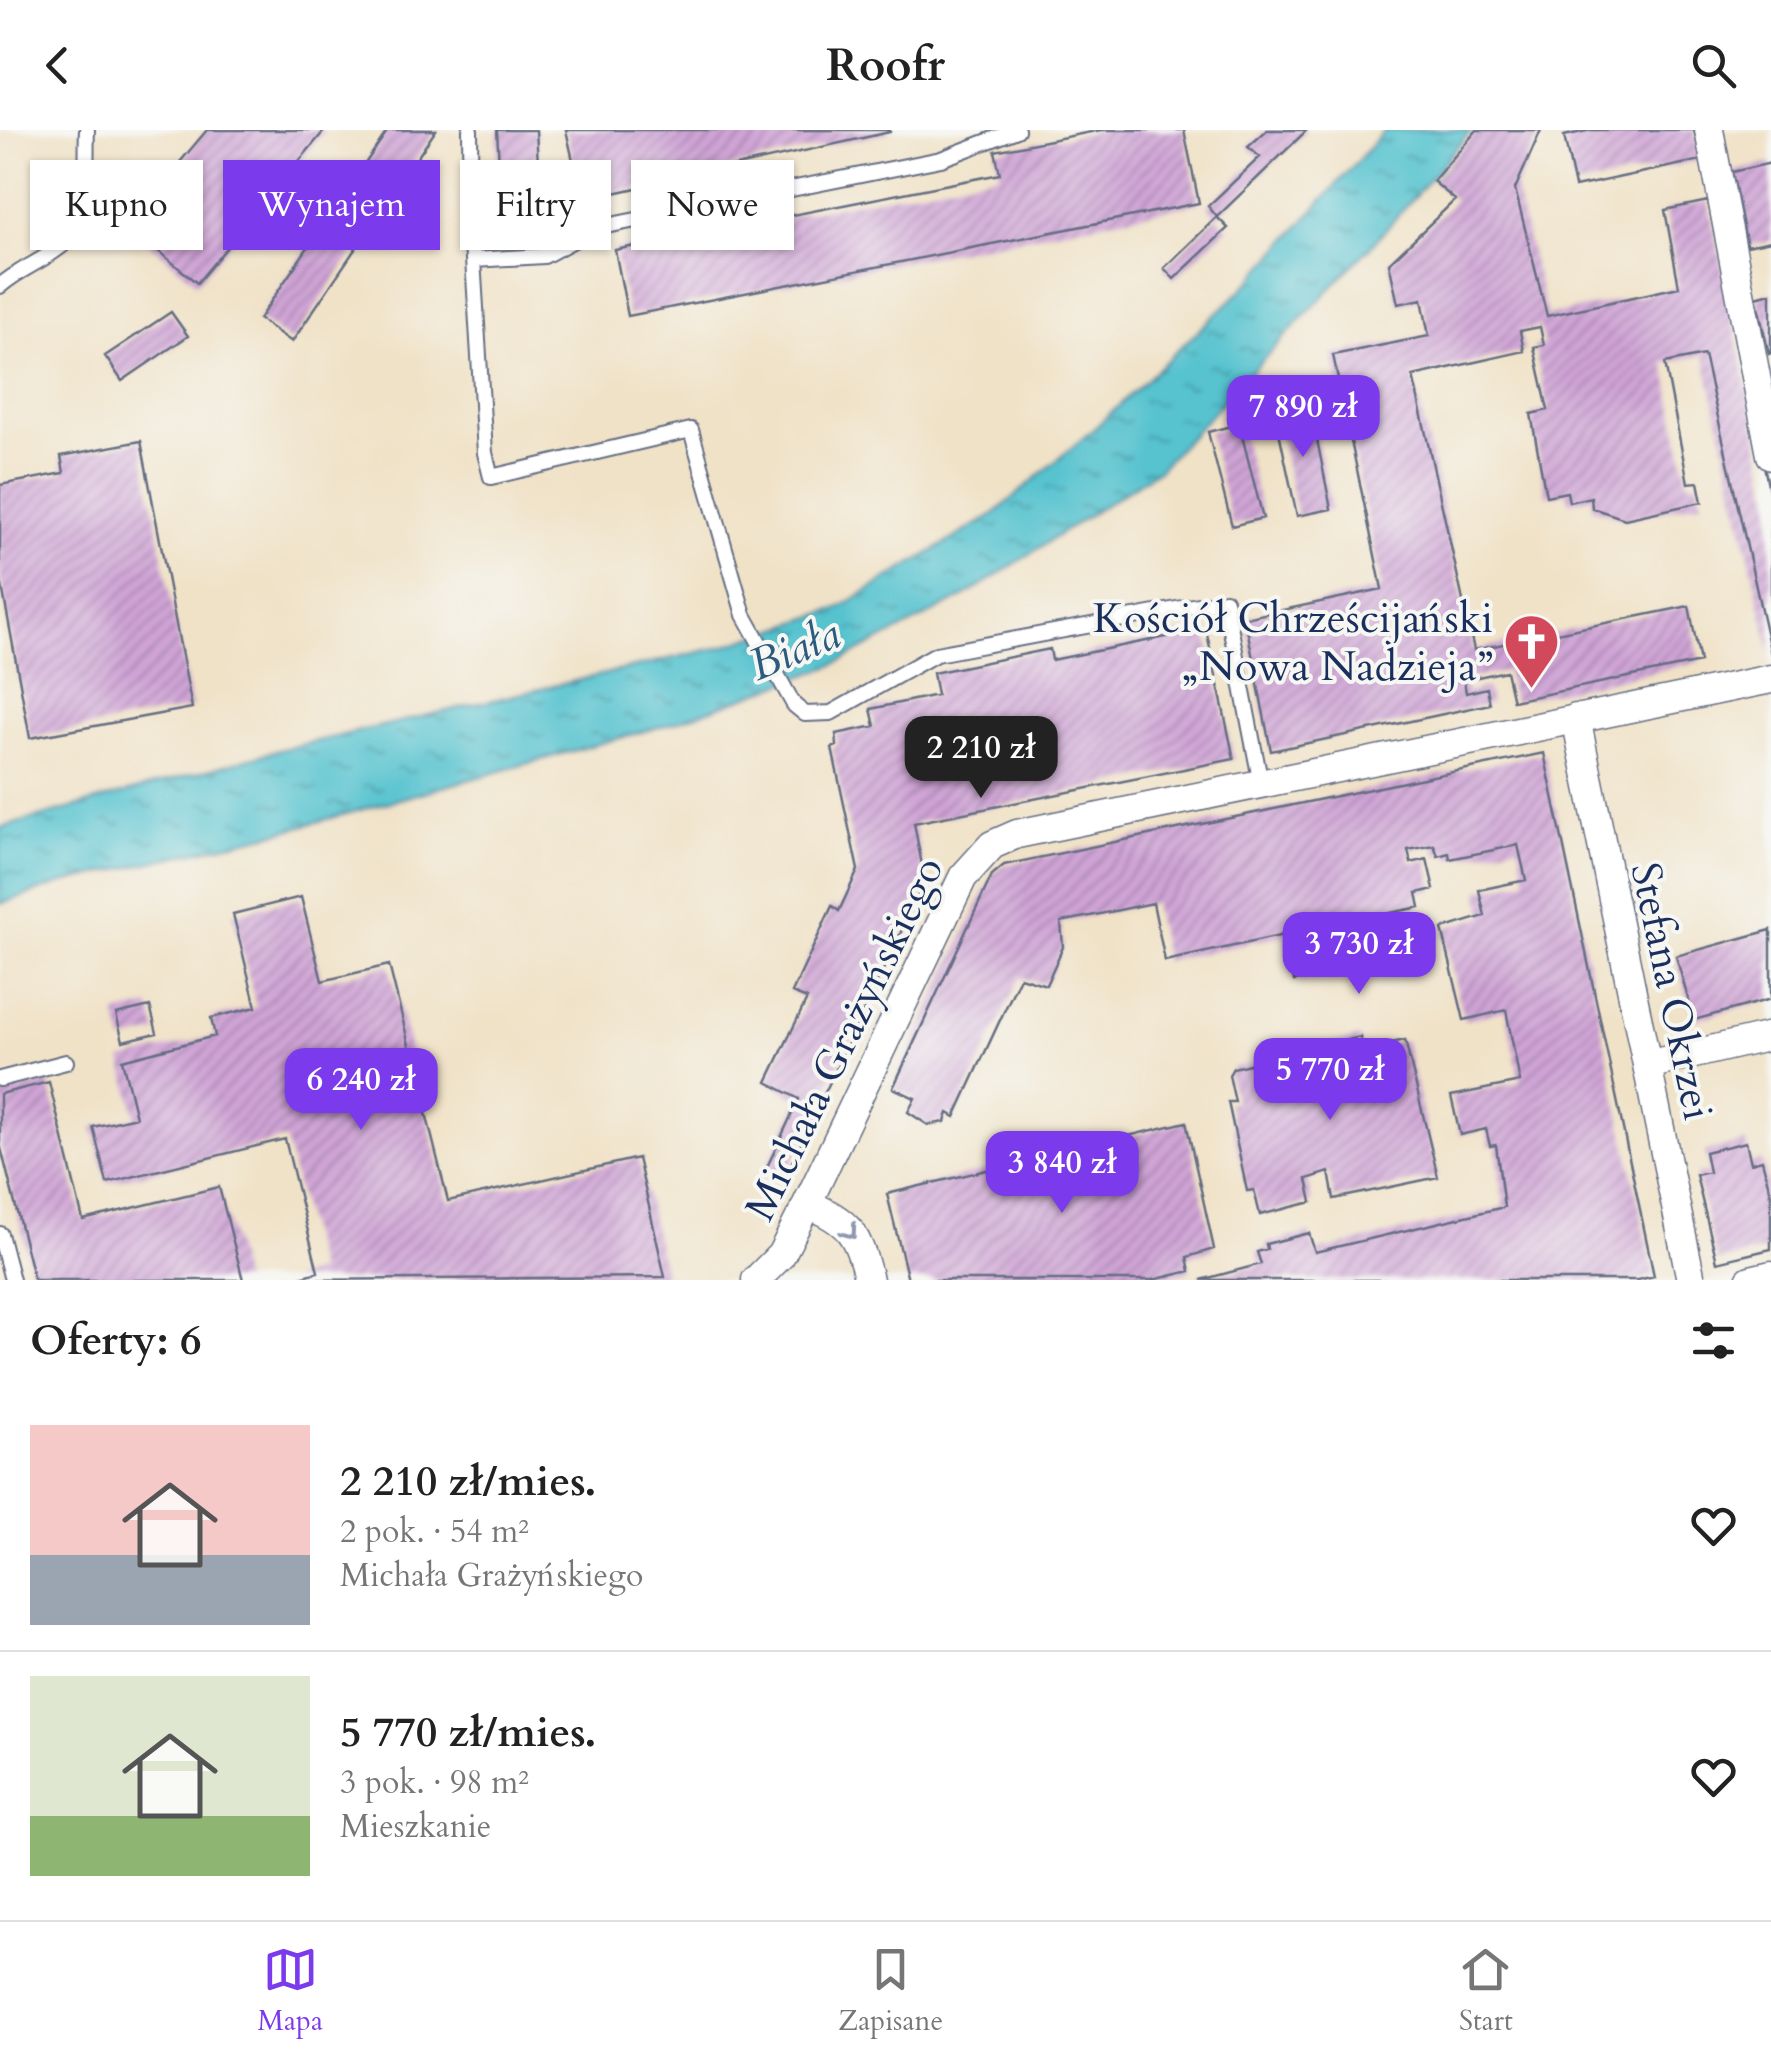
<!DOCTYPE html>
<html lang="pl">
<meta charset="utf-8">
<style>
body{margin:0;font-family:Cardo,serif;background:#f6f6f6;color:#222;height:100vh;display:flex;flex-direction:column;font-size:38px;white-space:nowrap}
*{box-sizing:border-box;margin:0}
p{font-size:32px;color:#767676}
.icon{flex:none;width:55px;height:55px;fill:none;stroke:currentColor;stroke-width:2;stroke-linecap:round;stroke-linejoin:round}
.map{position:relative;height:1150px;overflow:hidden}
.sheet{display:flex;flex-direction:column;background:#fff;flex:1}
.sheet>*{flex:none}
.guide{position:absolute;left:30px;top:30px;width:1000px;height:90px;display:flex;gap:20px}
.price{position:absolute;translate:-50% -85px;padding:0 22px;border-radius:20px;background:#7c3aed;color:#fff;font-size:32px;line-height:65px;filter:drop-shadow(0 2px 5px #0008)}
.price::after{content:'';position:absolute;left:50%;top:60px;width:30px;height:22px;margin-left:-15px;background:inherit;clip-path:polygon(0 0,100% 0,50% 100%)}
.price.current{background:#222;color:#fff}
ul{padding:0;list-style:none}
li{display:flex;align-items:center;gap:30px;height:250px;padding:0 30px}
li+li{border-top:2px solid #e0e0e0}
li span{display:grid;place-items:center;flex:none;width:280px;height:200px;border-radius:0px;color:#555}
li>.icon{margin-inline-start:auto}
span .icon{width:120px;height:120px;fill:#fffc;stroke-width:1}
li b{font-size:42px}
h2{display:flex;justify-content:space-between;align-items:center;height:120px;padding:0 30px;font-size:42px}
.chip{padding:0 35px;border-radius:0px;background:#fff;box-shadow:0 2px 8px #0004;font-size:35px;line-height:90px}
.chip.current{background:#7c3aed;color:#fff}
header{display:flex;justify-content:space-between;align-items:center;height:130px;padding:0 30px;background:#fff;font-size:45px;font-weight:700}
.dock{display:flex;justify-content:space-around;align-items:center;height:140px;border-top:2px solid #e0e0e0;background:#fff;font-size:28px;color:#767676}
.dock a{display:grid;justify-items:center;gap:5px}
.dock .current{color:#7c3aed}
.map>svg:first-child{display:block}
.water{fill:url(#water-ripples);stroke:#397996;stroke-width:2.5}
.building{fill:url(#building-hatch)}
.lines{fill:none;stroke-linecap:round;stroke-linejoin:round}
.service-casing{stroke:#666e83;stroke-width:18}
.minor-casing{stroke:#666e83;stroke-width:31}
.service{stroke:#fff;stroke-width:14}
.minor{stroke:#fff;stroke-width:28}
.oneway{stroke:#8d97ae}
.labels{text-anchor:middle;stroke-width:8;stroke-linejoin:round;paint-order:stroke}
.poi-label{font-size:42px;fill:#1b2f5e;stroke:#f6f6f2;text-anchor:end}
.street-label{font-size:42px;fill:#1b2f5e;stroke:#f6f6f2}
.water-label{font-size:45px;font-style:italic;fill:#2d5b80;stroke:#f6f6f2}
</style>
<header><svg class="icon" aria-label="back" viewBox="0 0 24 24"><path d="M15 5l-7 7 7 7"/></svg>Roofr<svg class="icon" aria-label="search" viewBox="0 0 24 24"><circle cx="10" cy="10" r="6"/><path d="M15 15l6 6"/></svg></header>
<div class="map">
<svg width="1771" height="1150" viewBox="0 0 1771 1150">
<defs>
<pattern id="water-ripples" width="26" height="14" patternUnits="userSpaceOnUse" patternTransform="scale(2.5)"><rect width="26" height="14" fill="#57c3cf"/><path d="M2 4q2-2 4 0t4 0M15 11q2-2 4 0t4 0" fill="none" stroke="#479fab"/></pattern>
<pattern id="building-hatch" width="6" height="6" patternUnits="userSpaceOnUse" patternTransform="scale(2.5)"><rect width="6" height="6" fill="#d0a4d6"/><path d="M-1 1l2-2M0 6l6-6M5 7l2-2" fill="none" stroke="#a886b1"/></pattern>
</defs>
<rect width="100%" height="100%" fill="#f6f6f2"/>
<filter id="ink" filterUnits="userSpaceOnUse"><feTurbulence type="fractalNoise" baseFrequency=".01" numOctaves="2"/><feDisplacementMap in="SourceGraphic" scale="20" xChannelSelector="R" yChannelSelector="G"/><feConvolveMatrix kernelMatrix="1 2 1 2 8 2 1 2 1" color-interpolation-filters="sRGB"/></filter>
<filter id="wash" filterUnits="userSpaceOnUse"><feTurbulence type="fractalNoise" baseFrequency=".0048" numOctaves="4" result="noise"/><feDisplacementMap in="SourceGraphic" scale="40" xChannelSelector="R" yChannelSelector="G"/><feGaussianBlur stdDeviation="2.25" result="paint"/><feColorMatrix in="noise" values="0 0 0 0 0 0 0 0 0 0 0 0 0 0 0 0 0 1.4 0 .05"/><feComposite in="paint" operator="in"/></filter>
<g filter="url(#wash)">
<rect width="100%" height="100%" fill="#f0e2c7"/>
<path class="water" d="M1385,0h87l-99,114 -215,226 -191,125 -136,71 -161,58 -386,107 -221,52 -63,21v-76l283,-79 442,-103 114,-38 155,-94 102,-87 151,-142z"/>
<g id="blocks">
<path class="building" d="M207,0h118l-128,153 -70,-58z
M388,0h48l-144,212 -33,-23z
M497,0h39l6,103 -39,2z
M566,0h324v2l-308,68z
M1101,0h83l15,73 -571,113 -13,-66 385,-76 -5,-23z
M1267,0h40l-90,87 -9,-11 52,-49 -12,-10z
M1477,0h64l-26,59 32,127 132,-29 -14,-77 43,-9 63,298v155l-67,-299 -39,8 23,120 10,-1 4,20 -77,17 -33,-11 -1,-11 -22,5 -2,-10 -21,4 -15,-82 17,-4 -14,-63 10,-2 -4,-18 -20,4 4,20 -111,25 61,274 215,-44 11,56 -187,39 -7,-30 -42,9 2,13 21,-5 3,16 -219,47 -26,-133 137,-29 -49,-234 96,-19 -7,-37 -24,5 -9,-41 66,-63 -22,-19z
M1591,0h103l7,30 -126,27 -11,-51z
M1771,33v78l-24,5 -15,-74z
M1217,87l11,11 -54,51 -10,-11z
M1771,163v60l-2,1 -13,-57z
M171,182l17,24 -66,45 -17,-25z
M1310,275l21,104 -34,7 -22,-103z
M1239,294l24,94 -31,8 -24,-94z
M141,311l51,267 -162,30 -30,-163v-90l64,-12 -3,-17z
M1206,499l28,130 -320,64 11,58 -140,296 -19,-8 33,-70 -32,-17 40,-83 -15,-6 40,-87 7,5 19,-41 -26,-122 5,-2 -1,-12 39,-8 -4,-17 66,-14 -4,-22 117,-24 2,11z
M1544,623l110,523 -16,4h-437l60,-16 -4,-12 10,-3 -1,-5 43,-11 6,19 189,-45 -8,-62 -6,1 -4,-17 -26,6 -9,-39 69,-14 -14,-72 -42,10 -22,-91 43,-13 -6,-26 47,-10 -8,-35 -68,14 -1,-6 -11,3 -4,-11 -26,5 3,13 16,-4 7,30 -17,4 3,14 -50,10 9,47 -85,17 -10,-46 -119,26 -12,-58 -92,19 2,25 -17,38 -26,-8 -65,140 -7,-4 -3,9 -17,3 -20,-13 7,-14 -22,-10 99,-213 12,-10z
M301,767l21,84 67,-16 59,236 190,-43 27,119 -375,3 28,-8 -33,-133 -178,44 -14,-56 43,-10 -14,-57 93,-24 -4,-18 45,-11 -23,-93z
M1771,800v69l-77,21 -18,-64z
M150,876l7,27 -34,8 -7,-27z
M1360,907l3,12 42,-9 33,137 -104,22 -5,-27 -22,7 5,23 -52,13 -6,-25 -7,1 -19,-89h7l-6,-27 4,-7z
M49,952l34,138 136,-33 24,93h-209l-34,-136v-50z
M1186,992l28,127 -27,8 3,14 -37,9h-245l-21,-86z
M1746,1012l5,21 11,-3 9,35v54l-54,13 -21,-87 13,-3 -4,-20z"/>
</g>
</g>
<g filter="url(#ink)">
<use href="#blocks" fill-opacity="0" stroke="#666e83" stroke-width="2.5"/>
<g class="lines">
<defs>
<path id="service" d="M470,0l1,97 14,226 6,24 200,-47 53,185 50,90 11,9 26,-1 105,-59 289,-54 36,184
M473,130l71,-4 52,-28 345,-69 76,-29
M0,156c20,-18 46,-26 65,-43 27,-25 20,-80 22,-113
M0,949l66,-17
M0,1104l12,46"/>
<path id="minor" d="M1709,0l62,325
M1576,588l115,562
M1647,935l124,-29
M807,1074c44,18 50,30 62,76
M756,1150l25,-25 26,-51 156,-327 29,-32 25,-11 754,-155
M1750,1150l21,-5"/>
</defs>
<use href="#service" class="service-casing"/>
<use href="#minor" class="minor-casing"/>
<use href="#service" class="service"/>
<use href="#minor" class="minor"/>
</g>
<defs><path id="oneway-chevron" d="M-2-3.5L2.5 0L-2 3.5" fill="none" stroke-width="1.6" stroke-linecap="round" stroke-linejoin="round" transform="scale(2.5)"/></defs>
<use class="oneway" href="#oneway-chevron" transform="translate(850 1102) rotate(54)"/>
</g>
<defs>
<symbol id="church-pin" viewBox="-11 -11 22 30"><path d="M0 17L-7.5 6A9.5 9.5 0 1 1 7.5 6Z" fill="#d1495b" stroke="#f6f6f2"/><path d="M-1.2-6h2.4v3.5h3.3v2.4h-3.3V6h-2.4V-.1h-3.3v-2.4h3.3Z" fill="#fff"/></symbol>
</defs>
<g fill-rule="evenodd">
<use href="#church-pin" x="1500" y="480" width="63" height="86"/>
</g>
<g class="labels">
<g class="poi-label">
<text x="1493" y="502">Kościół Chrześcijański<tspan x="1493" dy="48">„Nowa Nadzieja”</tspan></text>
</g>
<g class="street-label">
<text transform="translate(1673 861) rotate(78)" y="15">Stefana Okrzei</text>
<text transform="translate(843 908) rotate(-64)" y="15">Michała Grażyńskiego</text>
</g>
<g class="water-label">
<text transform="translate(794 518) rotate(-23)" y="16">Biała</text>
</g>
</g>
</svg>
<b class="price" style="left:1303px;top:330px">7 890 zł</b>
<b class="price current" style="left:981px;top:671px">2 210 zł</b>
<b class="price" style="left:1359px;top:867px">3 730 zł</b>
<b class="price" style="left:1330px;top:993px">5 770 zł</b>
<b class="price" style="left:361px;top:1003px">6 240 zł</b>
<b class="price" style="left:1062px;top:1086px">3 840 zł</b>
<div class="guide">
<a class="chip">Kupno</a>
<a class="chip current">Wynajem</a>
<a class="chip">Filtry</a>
<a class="chip">Nowe</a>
</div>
</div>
<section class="sheet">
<h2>Oferty: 6<svg class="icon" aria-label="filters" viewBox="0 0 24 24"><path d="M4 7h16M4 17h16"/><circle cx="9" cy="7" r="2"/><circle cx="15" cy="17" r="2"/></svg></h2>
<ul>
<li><span style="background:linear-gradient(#f6c9c9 65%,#9aa5b1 0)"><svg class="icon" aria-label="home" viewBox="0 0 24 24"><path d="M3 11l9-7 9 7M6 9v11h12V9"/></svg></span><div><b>2 210 zł/mies.</b><p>2 pok. · 54 m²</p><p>Michała Grażyńskiego</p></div><svg class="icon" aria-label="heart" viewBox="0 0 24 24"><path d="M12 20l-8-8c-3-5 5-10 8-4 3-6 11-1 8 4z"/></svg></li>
<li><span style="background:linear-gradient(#dfe7d0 70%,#8fb573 0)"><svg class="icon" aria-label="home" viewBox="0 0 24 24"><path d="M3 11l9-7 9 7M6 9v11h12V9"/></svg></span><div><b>5 770 zł/mies.</b><p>3 pok. · 98 m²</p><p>Mieszkanie</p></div><svg class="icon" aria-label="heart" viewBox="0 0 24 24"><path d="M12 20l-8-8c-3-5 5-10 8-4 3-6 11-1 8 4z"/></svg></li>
</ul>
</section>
<nav class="dock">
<a class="current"><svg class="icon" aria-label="map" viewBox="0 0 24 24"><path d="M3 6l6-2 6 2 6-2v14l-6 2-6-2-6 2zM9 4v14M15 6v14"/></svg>Mapa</a>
<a><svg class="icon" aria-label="saved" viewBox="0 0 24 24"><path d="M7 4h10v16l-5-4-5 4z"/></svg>Zapisane</a>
<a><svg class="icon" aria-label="home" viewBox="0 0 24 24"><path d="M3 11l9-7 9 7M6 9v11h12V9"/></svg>Start</a>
</nav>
